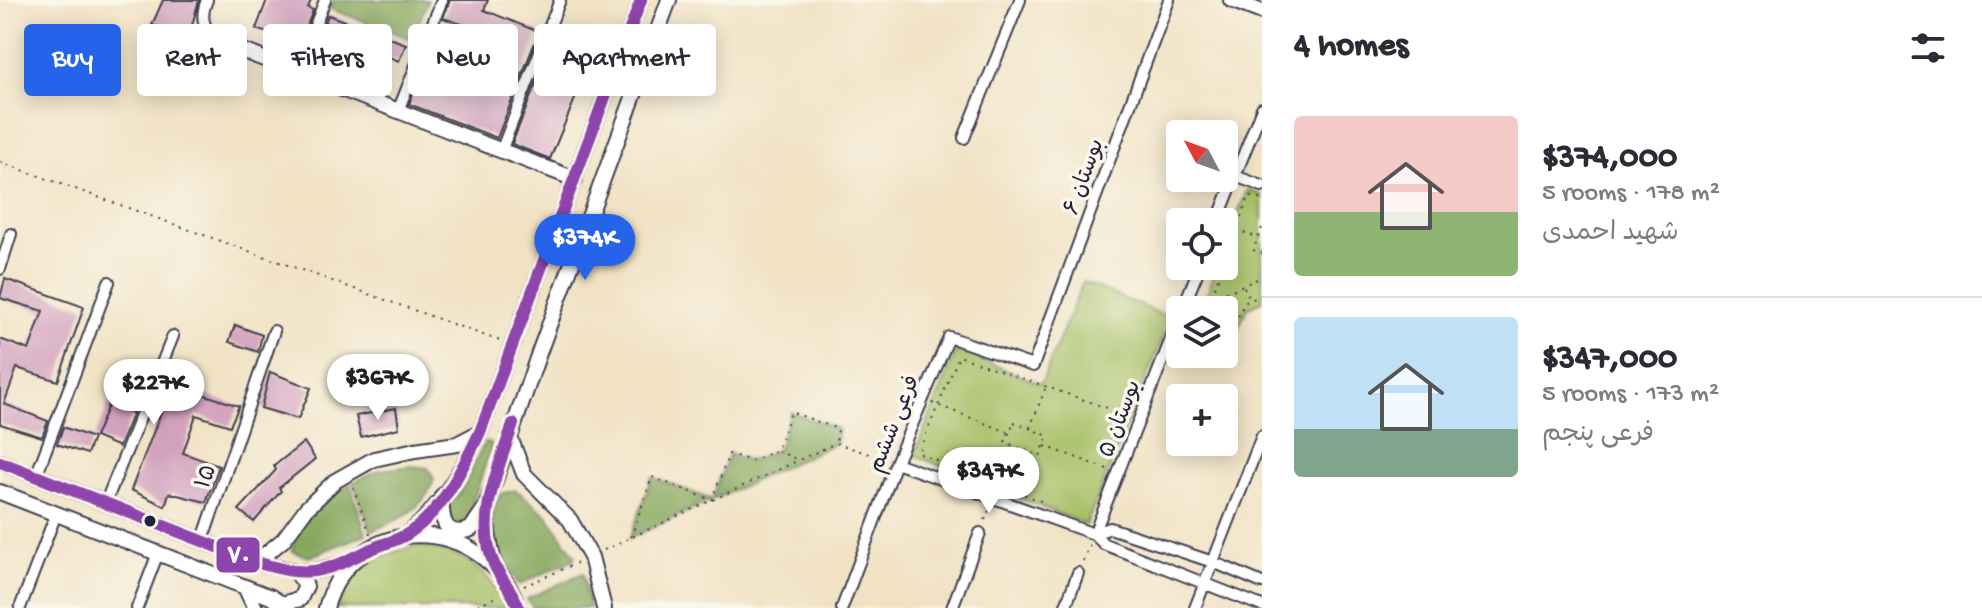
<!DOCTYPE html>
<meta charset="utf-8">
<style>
body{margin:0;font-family:"Gochi Hand","Playpen Sans Arabic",sans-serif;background:#f7f7f7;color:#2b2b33;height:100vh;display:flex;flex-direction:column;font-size:30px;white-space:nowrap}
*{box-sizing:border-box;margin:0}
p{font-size:26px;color:#7c7c81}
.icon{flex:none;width:44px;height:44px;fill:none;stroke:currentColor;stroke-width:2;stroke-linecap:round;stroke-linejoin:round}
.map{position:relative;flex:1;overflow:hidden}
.side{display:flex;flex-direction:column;background:#fff;width:720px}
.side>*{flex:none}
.hud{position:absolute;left:24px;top:24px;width:760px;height:72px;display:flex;gap:16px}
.needle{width:52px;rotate:311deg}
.controls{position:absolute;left:1166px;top:120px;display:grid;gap:16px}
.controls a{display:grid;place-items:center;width:72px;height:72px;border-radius:8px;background:#fff;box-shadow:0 4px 20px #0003;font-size:40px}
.price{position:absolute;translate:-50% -68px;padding:0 18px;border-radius:28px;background:#fff;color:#222;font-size:26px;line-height:52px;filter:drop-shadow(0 2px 4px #0008)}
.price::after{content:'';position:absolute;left:50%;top:48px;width:24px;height:18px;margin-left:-12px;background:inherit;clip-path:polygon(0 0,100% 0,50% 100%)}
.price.current{background:#2563eb;color:#fff}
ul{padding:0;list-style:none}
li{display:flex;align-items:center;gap:24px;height:200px;padding:0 32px}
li+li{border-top:2px solid #e1e1e2}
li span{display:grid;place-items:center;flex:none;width:224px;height:160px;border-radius:8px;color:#555}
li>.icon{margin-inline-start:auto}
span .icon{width:96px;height:96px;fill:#fffc;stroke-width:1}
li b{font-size:34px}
h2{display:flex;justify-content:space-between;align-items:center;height:96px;padding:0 32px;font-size:34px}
.pill{padding:0 28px;border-radius:8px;background:#fff;box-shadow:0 4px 20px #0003;font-size:28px;line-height:72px}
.pill.current{background:#2563eb;color:#fff}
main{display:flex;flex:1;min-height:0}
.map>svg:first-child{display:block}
.green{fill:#a5be64;stroke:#647050;stroke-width:2}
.forest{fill:#84a55a;stroke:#53644a;stroke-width:2}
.building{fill:#d2a1bd}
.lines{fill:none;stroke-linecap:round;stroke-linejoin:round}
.street-casing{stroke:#413f50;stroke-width:14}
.secondary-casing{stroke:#413f50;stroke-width:18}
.path{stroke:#413f50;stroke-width:2;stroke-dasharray:2 6;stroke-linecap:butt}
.street{stroke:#fff;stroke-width:10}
.secondary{stroke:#fff;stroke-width:14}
.bus-1-casing{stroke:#fbf7ec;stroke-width:18}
.bus-1{stroke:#8e44ad;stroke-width:12}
.bus-dot{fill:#22223b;stroke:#fbf7ec;stroke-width:3}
.labels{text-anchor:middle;stroke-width:7;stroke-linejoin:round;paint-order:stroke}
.street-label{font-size:22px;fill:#22223b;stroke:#fbf7ec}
.line-badge{stroke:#fbf7ec;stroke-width:3}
.badge-label{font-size:22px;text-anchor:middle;font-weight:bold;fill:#fff}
</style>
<main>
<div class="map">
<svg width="1262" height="608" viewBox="0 0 1262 608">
<rect width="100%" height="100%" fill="#fbf7ec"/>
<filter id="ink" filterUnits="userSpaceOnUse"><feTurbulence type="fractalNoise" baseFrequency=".0125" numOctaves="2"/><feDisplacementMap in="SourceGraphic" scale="16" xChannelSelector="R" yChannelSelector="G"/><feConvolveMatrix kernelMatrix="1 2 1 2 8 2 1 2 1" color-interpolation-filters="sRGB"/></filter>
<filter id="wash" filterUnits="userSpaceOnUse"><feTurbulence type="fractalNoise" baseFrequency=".006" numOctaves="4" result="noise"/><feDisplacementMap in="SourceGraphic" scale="32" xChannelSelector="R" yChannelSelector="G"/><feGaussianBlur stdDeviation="1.8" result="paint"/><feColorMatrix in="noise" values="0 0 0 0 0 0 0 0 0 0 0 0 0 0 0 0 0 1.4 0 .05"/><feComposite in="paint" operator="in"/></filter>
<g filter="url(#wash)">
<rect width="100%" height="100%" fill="#f1e2c4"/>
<path class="green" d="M1247,190l15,5v106l-14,6 -13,28 -11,-6v-19h-23l16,-44h7v-17z
M1083,282l88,36 -85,207 -172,-70 43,-105 84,34z
M417,546c45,5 70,20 88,62h-168c14,-40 41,-54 80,-62z"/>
<path class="forest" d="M333,0h95l-16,39 -82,-30z
M791,412l47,17 -2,14 -206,95 22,-61 60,23 17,-46 23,7 25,-11z
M485,442l7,2 -26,79 -13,1 -7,-7 1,-9 17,-22z
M412,466l16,2 6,11c-9,30 -35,41 -63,52l-18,-49 27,-12z
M350,484l16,50 -57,23 -17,-6c3,-29 35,-51 58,-67z
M516,490l32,26 27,40 -3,4 -53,25c-18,-29 -37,-58 -19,-91z
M583,573l6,35h-56l-6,-9z"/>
<g id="blocks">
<path class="building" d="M163,0h36l-10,36 -37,-11z
M267,0h44l-3,8 5,2 -13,33 -44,-14z
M450,0h38l-4,10 55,22 -42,106 -88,-34 27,-68 40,14 8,-19 -41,-13z
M328,15l78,29 -7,17 -42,-17 -11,36 -38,-15z
M554,38l40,15 -44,106 -38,-15z
M5,279l79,28 -26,74 -41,-13 -13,36 44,17 -6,16 -42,-13v-85l29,11 14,-39 -43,-13z
M235,325l27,10 -4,17 -29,-10z
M270,372l41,16 -13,31 -37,-11z
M172,384l67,22 -9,20 -34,-11 -13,38 36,13 -13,36 -37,-9 -4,13 -34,-16z
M109,403l24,10 -14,34 -24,-10z
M396,408l3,20 -38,9 -5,-21z
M63,427l30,11 -6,16 -30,-10z
M304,442l11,17 -36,29 2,3 -27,31 -15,-12 37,-40 -2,-4z"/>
</g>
</g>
<g filter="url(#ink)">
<use href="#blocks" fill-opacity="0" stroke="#413f50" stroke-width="2"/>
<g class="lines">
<defs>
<path id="street" d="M207,0c-8,19 -3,30 13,42
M297,72l28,-72
M398,111l44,-111
M964,138l56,-138
M501,151l59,-151
M1235,176l27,10
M1217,222l45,-114
M0,269l11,-35
M1182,310l18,-44
M896,463l198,71 10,10 158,62
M36,476l73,-194
M105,504l68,-168
M1094,534l86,-218
M1094,534l16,-6 103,34 49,21
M202,542l72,-211
M20,608l36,-94
M137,608l21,-55
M842,608l54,-145 53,-126 84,29 136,-366
M952,608l28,-75
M1065,608l13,-35
M1195,608l67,-172"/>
<path id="secondary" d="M1231,0l31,12
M220,42l355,137
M509,435l15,39 46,46 21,37 13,51
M0,462l256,100c48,13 57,14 105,-6
M0,492l271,105 17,11
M442,496c-1,21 1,44 29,33l16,-24
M405,536c34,-25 57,-66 75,-104l161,-432
M256,562l27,-22 23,-31 29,-28 39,-22 41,-9 42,-6 23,-12
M494,564l-6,-30 -1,-30 53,-154 129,-350
M245,587l10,21
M282,604l18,-5 6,-13 -9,-13
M326,608c27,-98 158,-96 193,0"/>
</defs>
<use href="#street" class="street-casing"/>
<use href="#secondary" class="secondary-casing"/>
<path class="path" d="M0,162l500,179
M1262,228l-9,22 9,3
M1236,230l21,7
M1224,262l25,-66 13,4
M1244,287l6,12
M1211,299l51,-22
M1206,310l17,-44
M1224,324l9,5 11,-26 18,-8
M932,403l76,29
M1014,422l34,14 -8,20 -35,-14z
M1030,428l15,-39
M1045,446l62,23
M778,451l20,9
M353,487l17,47
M1008,489l13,-39
M1041,501l-123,-48 41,-97 168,59
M985,520l5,-12
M631,537l21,-60 60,23 17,-46 23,7 25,-11 14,-38 47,17 -2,14
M604,550l232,-107 48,16
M1083,561l7,-17
M524,586l53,-23
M470,608l26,-11"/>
<use href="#street" class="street"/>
<use href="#secondary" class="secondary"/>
<defs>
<path id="bus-1" d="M513,424c-14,44 -39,95 -19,140 7,16 18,25 25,44
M0,462l256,100c51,16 66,12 113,-12 13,-6 28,-9 40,-17 34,-22 54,-66 71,-101l161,-432"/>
</defs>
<use href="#bus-1" class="bus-1-casing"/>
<use href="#bus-1" class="bus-1"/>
</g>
</g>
<circle class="bus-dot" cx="150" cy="521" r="7"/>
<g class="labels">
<g class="street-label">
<text transform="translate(1082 176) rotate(-70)" y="8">بوستان ۶</text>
<text transform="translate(1118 418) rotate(-69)" y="8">بوستان ۵</text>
<text transform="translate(892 423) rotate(-68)" y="8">فرعی ششم</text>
<text transform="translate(204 476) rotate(-71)" y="8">۱۵</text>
</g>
</g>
<rect class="line-badge" x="215" y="536" width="46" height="38" rx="8" fill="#8e44ad"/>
<g class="badge-label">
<text x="238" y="563">۷۰</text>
</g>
</svg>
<div class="controls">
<a><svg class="needle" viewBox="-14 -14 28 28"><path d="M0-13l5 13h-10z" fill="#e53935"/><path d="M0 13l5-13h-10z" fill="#7c7c81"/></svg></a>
<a><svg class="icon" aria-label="locate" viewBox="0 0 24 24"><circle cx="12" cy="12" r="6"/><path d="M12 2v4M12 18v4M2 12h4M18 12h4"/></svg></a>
<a><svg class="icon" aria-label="layers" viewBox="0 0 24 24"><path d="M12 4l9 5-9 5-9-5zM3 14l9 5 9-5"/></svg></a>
<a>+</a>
</div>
<b class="price current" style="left:585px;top:282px">$374K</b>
<b class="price" style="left:378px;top:422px">$367K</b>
<b class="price" style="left:154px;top:427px">$227K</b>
<b class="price" style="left:989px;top:515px">$347K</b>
<div class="hud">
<a class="pill current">Buy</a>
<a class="pill">Rent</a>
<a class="pill">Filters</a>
<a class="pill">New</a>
<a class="pill">Apartment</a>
</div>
</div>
<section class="side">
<h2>4 homes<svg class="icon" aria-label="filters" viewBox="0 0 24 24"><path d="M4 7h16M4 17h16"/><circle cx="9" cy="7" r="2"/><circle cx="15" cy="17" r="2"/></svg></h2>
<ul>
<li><span style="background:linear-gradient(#f6c9c9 60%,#8fb573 0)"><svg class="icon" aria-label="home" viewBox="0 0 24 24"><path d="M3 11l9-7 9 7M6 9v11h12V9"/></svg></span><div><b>$374,000</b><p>5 rooms · 178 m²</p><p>شهید احمدی</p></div></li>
<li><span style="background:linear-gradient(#bfe0f5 70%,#7fa58c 0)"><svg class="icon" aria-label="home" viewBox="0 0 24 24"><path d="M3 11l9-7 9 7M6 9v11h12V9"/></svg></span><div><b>$347,000</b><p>5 rooms · 173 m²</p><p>فرعی پنجم</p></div></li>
</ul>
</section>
</main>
